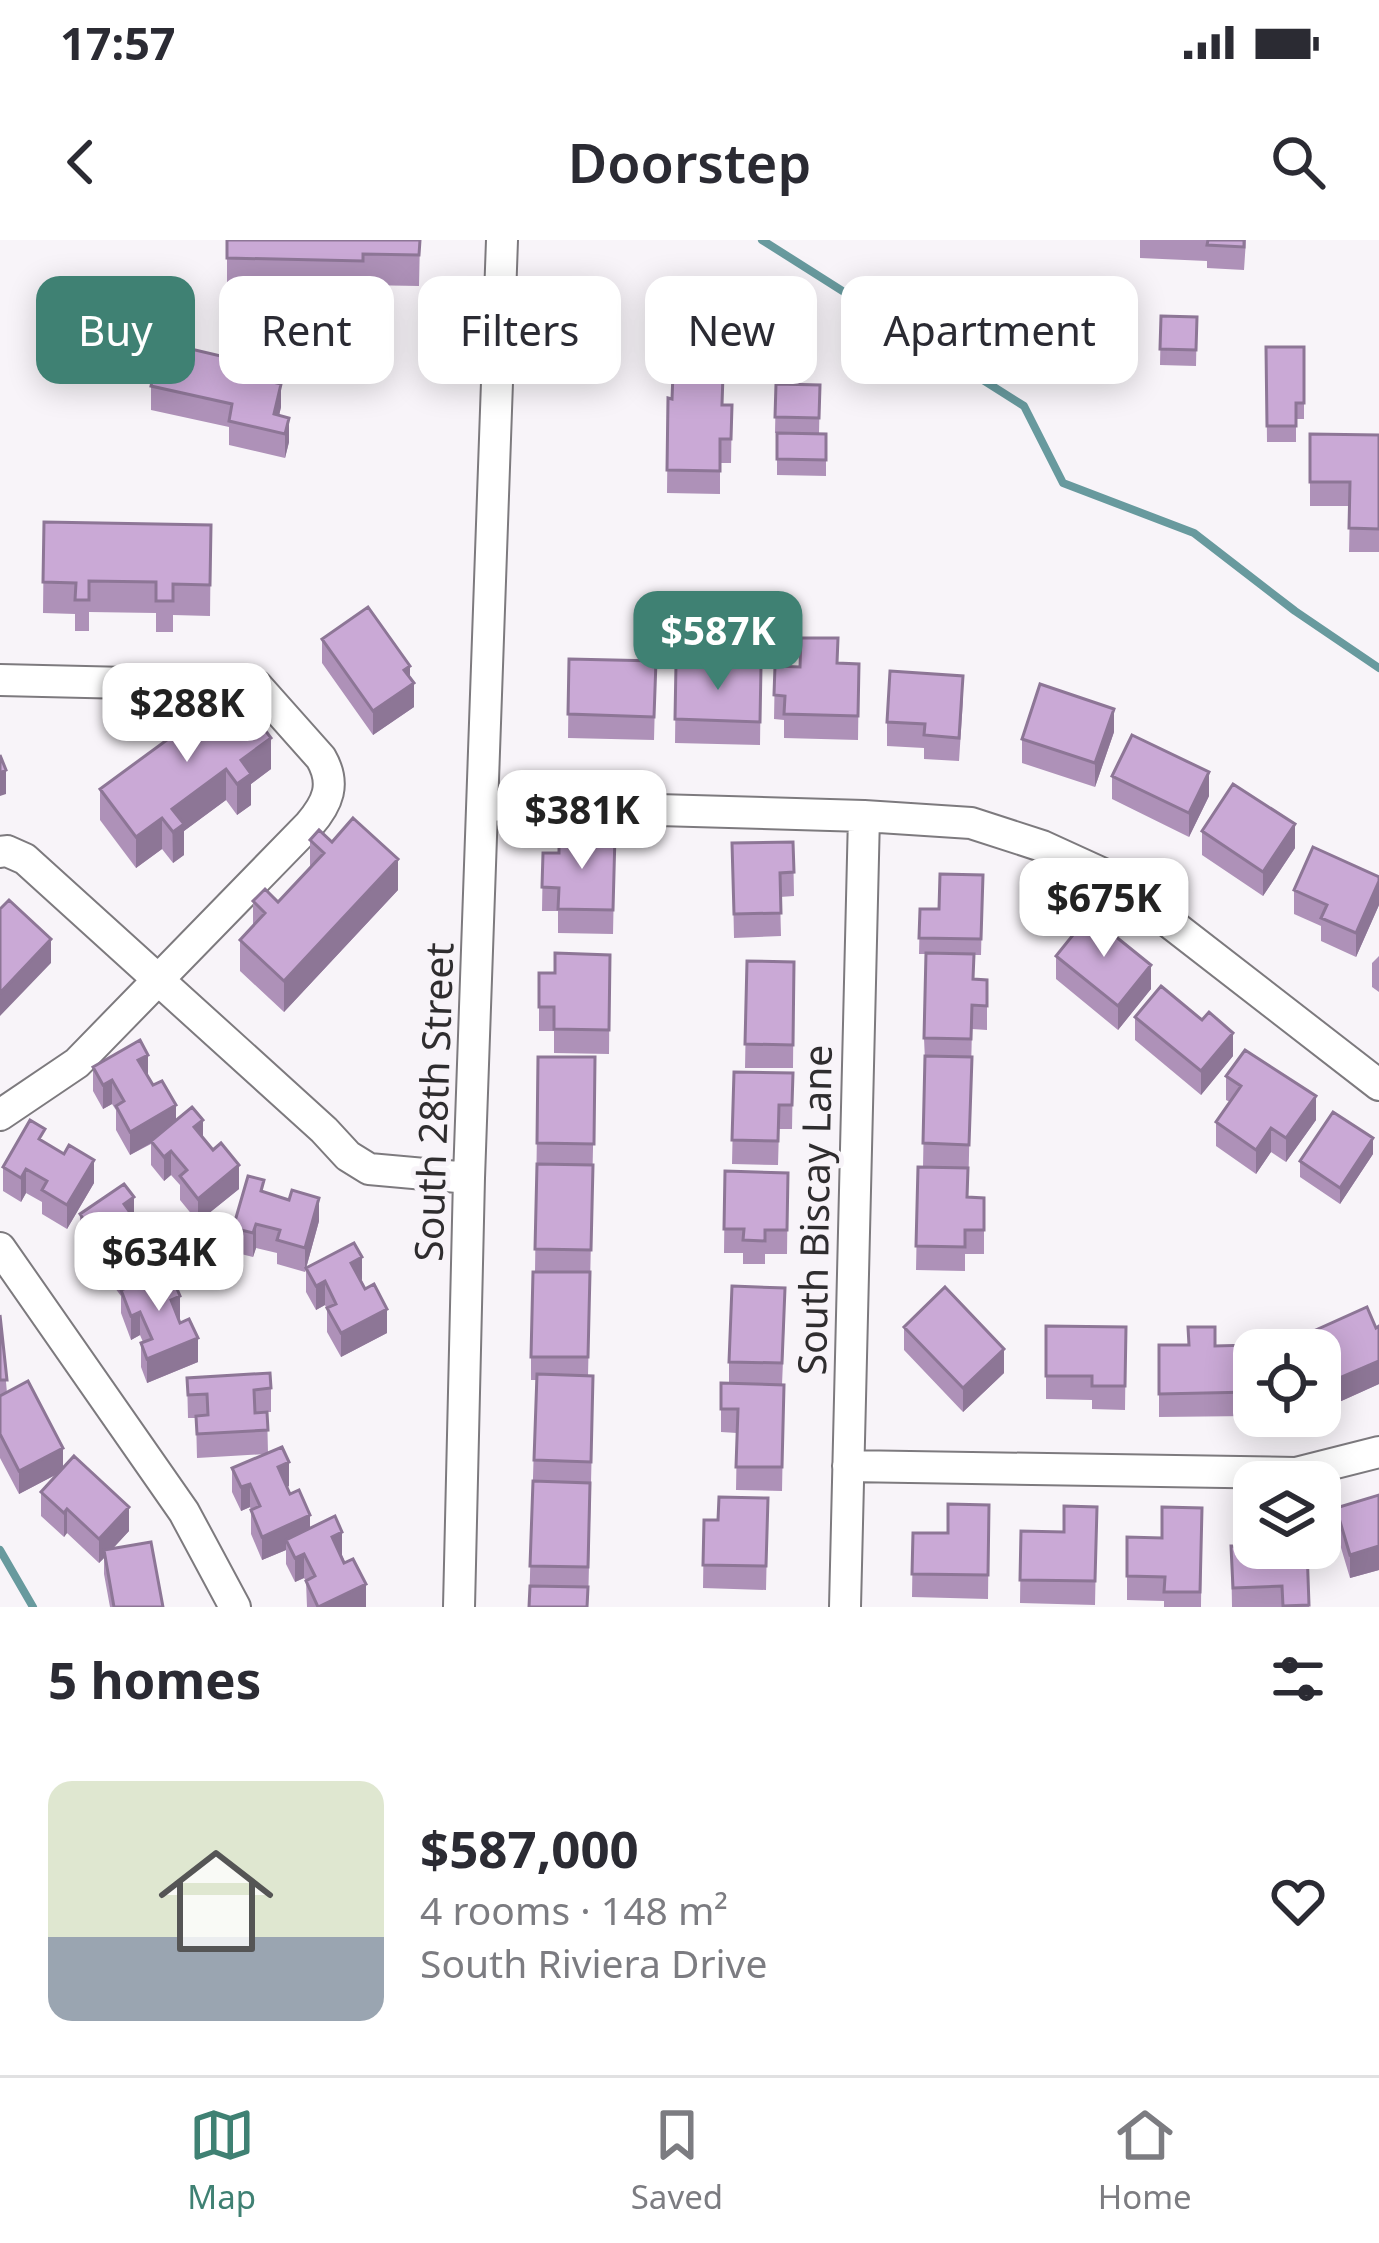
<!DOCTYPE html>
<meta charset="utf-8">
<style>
body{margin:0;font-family:"Noto Sans",sans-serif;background:#f2f2f3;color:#2b2b33;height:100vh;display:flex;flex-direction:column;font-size:45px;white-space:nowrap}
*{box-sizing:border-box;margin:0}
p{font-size:39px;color:#7c7c81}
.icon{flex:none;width:66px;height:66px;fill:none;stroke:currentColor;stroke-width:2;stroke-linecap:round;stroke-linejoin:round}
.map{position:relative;height:1367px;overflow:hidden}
.panel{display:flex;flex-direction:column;background:#fff;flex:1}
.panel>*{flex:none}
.top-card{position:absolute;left:36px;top:36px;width:1308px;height:108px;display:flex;gap:24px}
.fabs{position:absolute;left:1233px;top:1089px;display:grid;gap:24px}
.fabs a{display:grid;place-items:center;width:108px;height:108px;border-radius:24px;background:#fff;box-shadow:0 6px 30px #0003;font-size:60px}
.price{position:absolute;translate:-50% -102px;padding:0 27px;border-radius:24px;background:#fff;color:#222;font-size:39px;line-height:78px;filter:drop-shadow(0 3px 6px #0008)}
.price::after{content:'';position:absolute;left:50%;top:72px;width:36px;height:27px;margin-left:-18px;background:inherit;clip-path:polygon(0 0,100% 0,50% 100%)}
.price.on{background:#3f8173;color:#fff}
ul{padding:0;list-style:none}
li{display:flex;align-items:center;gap:36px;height:300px;padding:0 48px}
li+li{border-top:3px solid #e1e1e2}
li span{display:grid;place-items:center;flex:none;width:336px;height:240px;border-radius:24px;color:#555}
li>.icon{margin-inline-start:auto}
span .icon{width:144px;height:144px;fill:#fffc;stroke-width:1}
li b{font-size:51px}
h2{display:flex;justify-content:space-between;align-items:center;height:144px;padding:0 48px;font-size:51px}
.pill{padding:0 42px;border-radius:24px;background:#fff;box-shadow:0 6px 30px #0003;font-size:42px;line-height:108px}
.pill.on{background:#3f8173;color:#fff}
.status{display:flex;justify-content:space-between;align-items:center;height:84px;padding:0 60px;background:#fff;direction:ltr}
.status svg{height:33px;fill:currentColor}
header{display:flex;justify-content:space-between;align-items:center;height:156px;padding:0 48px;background:#fff;font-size:54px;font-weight:600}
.menu{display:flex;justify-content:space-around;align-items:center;height:168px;border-top:3px solid #e1e1e2;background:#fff;font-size:33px;color:#7c7c81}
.menu a{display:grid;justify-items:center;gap:6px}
.menu .on{color:#3f8173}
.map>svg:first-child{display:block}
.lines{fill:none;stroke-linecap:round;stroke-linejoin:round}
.stream{stroke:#689a9e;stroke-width:8}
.minor-casing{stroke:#7d7a7e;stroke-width:34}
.minor{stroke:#fff;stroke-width:30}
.wall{fill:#ae91b8}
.shaded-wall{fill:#8d7696}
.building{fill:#caa9d6;stroke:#8d7696;stroke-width:3}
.labels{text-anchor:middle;stroke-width:10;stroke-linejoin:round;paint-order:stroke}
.street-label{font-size:39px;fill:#2f2d2f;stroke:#f8f4f9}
</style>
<div class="status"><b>17:57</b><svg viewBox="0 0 49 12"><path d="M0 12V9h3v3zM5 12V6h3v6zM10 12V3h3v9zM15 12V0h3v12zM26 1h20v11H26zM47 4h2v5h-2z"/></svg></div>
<header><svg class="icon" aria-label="back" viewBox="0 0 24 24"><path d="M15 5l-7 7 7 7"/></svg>Doorstep<svg class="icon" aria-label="search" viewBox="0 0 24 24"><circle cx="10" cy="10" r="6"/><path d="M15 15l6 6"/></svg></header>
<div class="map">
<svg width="1379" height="1367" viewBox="0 0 1379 1367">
<rect width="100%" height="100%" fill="#f8f4f9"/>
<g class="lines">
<path class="stream" d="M762,0l262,166 39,77 131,50 101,78 84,57
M0,1310l33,57"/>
<defs>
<path id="minor" d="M0,440l257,6 64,72c15,26 7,45 -12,67l-232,238 -77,52
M483,565l381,11 107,7 71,23 70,32 267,207
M0,612l7,-1 18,8 299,271 24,26 21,13 100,9
M0,1008l184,264 51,95
M848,1226l448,7 83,-21
M459,1367l10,-429 33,-938
M845,1367l19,-791"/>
</defs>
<use href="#minor" class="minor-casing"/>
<use href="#minor" class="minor"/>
</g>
<path class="wall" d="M227,0h193l-1,46 -56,-1v7l-136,-3z
M1140,0h106l-2,30 -37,-2v-7l-67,-3z
M1161,76l36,1 -1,49 -36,-1z
M1266,107h38v72h-8v23h-29z
M255,138l26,29 -2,9 10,26 -4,16 -56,-13v-18l-78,-17v-24z
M776,144l44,1 -1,49h7v42l-49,-1v-42l15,1 -17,-1z
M668,158l64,7 -1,58h-11v31l-53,-1z
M1310,194l69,1v117h-30l1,-46h-40z
M44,282l167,3 -1,91 -37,-1v17h-17v-19l-67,-1v19h-14v-17l-32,-1z
M322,399l92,68 -41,28 -51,-72z
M569,419l87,2 -2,79 -86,-2z
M837,423l22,1 -1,76 -74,-2v-18l-10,-1 1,-53 25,1z
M676,424l85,2 -1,79 -85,-2z
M235,450l36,79 -20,15v21l-14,10 -11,-15 -42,31v24l-11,8 -11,-14 -26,19 -36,-48v-31z
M963,460l-4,61 -35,-2v-11l-37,-2v-24z
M1114,492l-19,55 -73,-24v-24z
M1112,536l97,20 -20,41 -77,-38z
M1202,591l93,17 -32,48 -61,-41z
M615,595l-2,99 -55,-1v-22h-16l1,-58h16z
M310,600l22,2 66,48 -114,122 -44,-41v-31l13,-14v-25l25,1 32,-34z
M793,602l1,54 -14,1 1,39 -47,2 -2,-95z
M983,635l-2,80h-7v24l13,1v50l-15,-1 -4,168 16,1v56h-19v17l-49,-1 2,-103h5l2,-106 -1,-23 2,-84h-7l1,-45h19z
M1379,637v28l-23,52 -35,-16v-15l-27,-12v-24z
M610,715l-1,99 -55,-1v-22h-15v-58h16z
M1056,716l95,33 -33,41 -62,-51z
M1379,716v36l-7,-5v-24z
M747,721l47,1 -1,106h-48z
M1135,777l67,3 31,36 -32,39 -66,-55z
M538,817h57l-7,319 5,24 -5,207h-59l7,-227h-5v-23l4,-85z
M93,827l55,11 28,42 27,18 36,51 -41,33 -18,-22v-15l-9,-10 -7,6 -13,-16v-21l-21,11 -14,-25v-20l-4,-6 -9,5 -10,-18z
M734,832l59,1 -1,56h-13l-1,36 -46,-1z
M1226,836l90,44 -30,42 -15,-10 -15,22 -40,-28v-24l14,-20 -4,-2z
M45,902l49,41 -27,46 -25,-15v-12l-16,-9 -5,9 -18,-11v-24z
M1373,914l-33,50 -40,-27v-16z
M725,931l63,2 -1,81h-22v10h-22v-11h-19z
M264,952l55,29 -14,51 -28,-8v-11l-21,-5 -3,9 -20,-5v-24z
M80,974l54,4 32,51 -7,5 39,88 -51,21 -6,-16v-24l2,-1 -3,-7 -9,5 -10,-27v-17l-15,-20v-18l-6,-8 -8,5 -12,-17z
M306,1028l56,13 25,52 -46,24 -14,-25v-22l-2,-5 -9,5 -10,-18z
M785,1072l-3,73h2l-2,106 -46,-1 1,-57 -16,-1v-49h8v-21z
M0,1075l7,78 56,75 66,63 -16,17 50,59h-53l-6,-33v-16l-5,5 -32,-30 -3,4 -23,-21v-24l16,-18 -38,20 -19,-36z
M1046,1086l80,1 -1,83 -33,-1v-9l-46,-1z
M1379,1086v58l-51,23 -8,-19v-38h-13v-16z
M904,1087l100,46 -41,39 -59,-62z
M1159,1105h92v71l-92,1z
M187,1138l84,10v24h-4l1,41 21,33 -2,1 23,41 32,27 24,52h-59l-1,-26 -2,-3 -9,4 -9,-18v-14l-24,10 -11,-26v-24l-1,-3 -9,4 -9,-19v-24l34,-14 -69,4 -1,-40h-8z
M1379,1255v75l-29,8 -14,-47v-23z
M768,1258l-2,92 -63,-2 1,-68h14z
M989,1265l-1,94 -76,-2 1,-64h35z
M1097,1267l-2,98 -75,-2 1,-72 43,1z
M1202,1268l-1,99h-37v-6l-37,-1v-63l35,1z
M1231,1306l76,2 2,59h-77z"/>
<path class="shaded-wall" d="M281,144v23l-6,25 -1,-18z
M289,178v24l-4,16v-24z
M410,426v20l4,-3v24l-41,28v-24l31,-41z
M1114,469v23l-19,55v-24z
M271,498v31l-20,15v21l-14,10v-31l4,-24z
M226,529v31l-42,31v24l-11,8 -1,-54z
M6,530v24l-6,2v-23z
M1209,532v24l-20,41v-24z
M162,578v31l-26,19v-31z
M1295,584v24l-32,48v-24z
M398,619v31l-114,122v-31z
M1379,641v24l-23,52v-24z
M51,699v24l-51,53v-23z
M1151,725v24l-33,41v-24z
M1233,793v23l-32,39v-24z
M148,815v23l-10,-18z
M112,840v24l-9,5v-24z
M1316,856v24l-30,42v-24z
M176,865v24l-46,26v-23z
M203,880v24l-9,-17z
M1271,888v24l-15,22v-24z
M1373,898v16l-33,50v-16z
M171,911v24l-7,6v-24z
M94,920v23l-27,46v-24z
M239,925v24l-41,33v-23z
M26,929v24l-5,9v-24z
M134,957v24l-10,-17z
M319,958v23l-14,51v-24z
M256,984v24l-3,9v-24z
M100,986v24l-8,5v-23z
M166,1005v24l-42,29 -1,-22z
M362,1017v24l-11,-18z
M325,1041v24l-9,5v-24z
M180,1056v24l-9,4v-24z
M387,1069v24l-46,24v-24z
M140,1072v23l-9,5v-24z
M198,1098v24l-51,21v-24z
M1004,1109v24l-41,39v-24z
M1379,1121v23l-51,23v-24z
M63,1208v23l-44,23v-23z
M289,1222v24l-11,5v-24z
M250,1244v23l-9,4v-24z
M129,1267v24l-23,25 -2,-6v8l-5,5v-24z
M67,1269v24l-3,4v-24z
M310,1275v24l-24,1v10l-24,10v-23z
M342,1292v23l-10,5v-23z
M1379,1306v24l-29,8v-23z
M304,1314v24l-9,4v-24z
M366,1344v23h-48z"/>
<path class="building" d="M227,0h193l-1,15 -56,-1v7l-136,-3z
M1208,0h36v7l-37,-2z
M1161,76l36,1 -1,33 -36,-1z
M161,102l94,22 -3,13 29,7 -7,30 15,4 -4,16 -56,-13 3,-17 -81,-18z
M1266,107h38v56h-8v23h-29z
M673,134l50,1 -1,30h10l-1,34h-11v32l-53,-1 1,-72 4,1z
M776,144l44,1 -1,33 -44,-1z
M777,193l49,1v26l-49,-1z
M1310,194l69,1v94l-30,-1 1,-46h-40z
M44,282l167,3 -1,60 -37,-1v17h-17v-19l-67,-1v19h-14l1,-17 -33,-1z
M368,367l42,59 -6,4 10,13 -41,28 -51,-72z
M801,398h37l-1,25 22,1 -1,52 -74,-2 1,-18 -11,-1 1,-29 25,1z
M569,419l87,2 -2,56 -86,-3z
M676,424l85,2 -1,56 -85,-3z
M890,431l73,5 -4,62 -35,-3 1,-11 -38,-2z
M1040,444l74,25 -19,54 -73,-24z
M235,450l36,48 -30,22 10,14 -14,10 -11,-15 -54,40 12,15 -11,8 -11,-14 -26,19 -36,-48z
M1132,495l77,37 -20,41 -77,-37z
M0,515l6,15 -6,3z
M1233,544l62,40 -32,48 -61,-41z
M353,578l45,41 -114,122 -44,-41 25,-27 -12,-12 12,-12 13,13 46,-49 -14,-13 9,-10 13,12z
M559,594l56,1 -2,75 -55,-1 1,-21 -17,-1 1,-34h16z
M793,602l1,30 -14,1 1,40 -47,1 -2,-71z
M1313,607l66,30v4l-23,52 -35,-15 6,-13 -33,-15z
M940,634l43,1 -2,64 -62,-1 1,-29h19z
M9,660l42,39 -51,54v-84z
M1089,675l62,50 -33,41 -62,-50z
M555,713l55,2 -1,75 -55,-1v-22h-15v-34h16z
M926,713l48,1 -1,25 14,1v26l-15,-1 -1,34 -47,-1z
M747,721l47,1 -1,83 -48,-1z
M1161,746l41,34 7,-8 24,21 -32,38 -66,-54z
M140,800l8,15 -10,5 15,25 9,-4 14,24 -46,27 -14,-26 8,-5 -12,-21 -9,5 -10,-18z
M1245,810l71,46 -30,42 -15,-10 -15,22 -40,-28 25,-36 -15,-10z
M925,816l47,1 -3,88 -46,-2z
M538,817h57l-1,87 -57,-1z
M734,832l59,1 -1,32h-13l-1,36 -46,-1z
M192,867l11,13 -9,7 19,23 8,-7 18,22 -41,34 -18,-23 7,-6 -16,-19 -7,6 -13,-16z
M1333,872l40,26 -33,50 -40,-27z
M30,880l15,9 -6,10 25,15 5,-9 25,15 -27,45 -25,-15 5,-9 -21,-12 -5,9 -18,-11z
M537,924l56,1 -2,85 -56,-1z
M918,927l50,1 -1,29 17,1v32h-19v17l-49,-1z
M725,931l63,2 -1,57h-22v11l-22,-1 1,-11h-20z
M248,936l16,4 -3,11 28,9 3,-10 27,8 -14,50 -28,-8 3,-10 -24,-6 -3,9 -20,-5z
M124,944l10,13 -10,7 17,24 9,-6 16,23 -43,31 -17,-24 8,-6 -14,-20 -8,6 -12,-18z
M354,1003l8,14 -11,6 14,26 9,-5 13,25 -46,24 -14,-25 9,-4 -11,-23 -9,5 -10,-18z
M169,1030l11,26 -9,4 9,23 9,-4 9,19 -51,21 -6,-16 11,-4 -12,-27 -9,4 -10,-26z
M533,1032h57l-2,85h-57z
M732,1046l53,2 -3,75 -53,-1z
M945,1047l59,62 -41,39 -59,-61z
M1367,1067l9,21 3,-2v35l-51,22 -8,-19v-14h-6l-7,-16z
M0,1075l7,65h-7z
M1046,1086l80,1 -1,59h-33v-10h-46z
M1188,1087h27v19l36,-1v47l-92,2v-49h30z
M270,1133l1,15 -17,2 1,23 12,-1 1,18 -71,4 -1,-18 12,-1 -1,-21 -19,1 -1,-17z
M537,1134l56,2 -2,86 -57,-2z
M28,1141l35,67 -44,23 -19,-37v-38z
M721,1143l63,2 -2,82h-46l2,-58h-17z
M282,1207l7,15 -11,5 12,27 9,-4 11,25 -48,22 -11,-27 9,-4 -10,-22 -9,3 -9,-19z
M74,1216l55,51 -30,32 -32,-30 -3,4 -23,-21z
M533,1241l57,2 -2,84 -58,-1z
M1379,1255v51l-29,9 -14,-47z
M719,1257l49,1 -2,68 -63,-1 1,-45h14z
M948,1264l41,1 -1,70 -76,-1 1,-41h35z
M1064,1266l33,1 -2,74 -75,-1 1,-49 43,1z
M1162,1267l40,1 -2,84h-36l1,-15 -38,-1v-39l35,1z
M335,1276l7,16 -10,5 12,26 9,-4 13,25 -48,23 -12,-26 9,-5 -11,-22 -9,4 -9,-18z
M151,1302l12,65h-49l-10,-57z
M1231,1306l76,2 2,57 -26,1 -1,-20 -49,2z
M530,1346l58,1 -1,20h-58z"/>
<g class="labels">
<g class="street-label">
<text transform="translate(434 862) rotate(-88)" y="14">South 28th Street</text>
<text transform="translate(815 970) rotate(-89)" y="14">South Biscay Lane</text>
</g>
</g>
</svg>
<div class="fabs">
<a><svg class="icon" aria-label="locate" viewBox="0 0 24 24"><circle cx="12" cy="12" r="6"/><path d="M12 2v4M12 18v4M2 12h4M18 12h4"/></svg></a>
<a><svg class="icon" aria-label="layers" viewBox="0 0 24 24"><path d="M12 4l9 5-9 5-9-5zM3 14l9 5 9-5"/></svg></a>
</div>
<b class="price on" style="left:718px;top:453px">$587K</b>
<b class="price" style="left:187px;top:525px">$288K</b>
<b class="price" style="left:582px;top:632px">$381K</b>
<b class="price" style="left:1104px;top:720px">$675K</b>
<b class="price" style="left:159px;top:1074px">$634K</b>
<div class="top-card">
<a class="pill on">Buy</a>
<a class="pill">Rent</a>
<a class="pill">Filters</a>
<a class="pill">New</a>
<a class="pill">Apartment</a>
</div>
</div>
<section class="panel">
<h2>5 homes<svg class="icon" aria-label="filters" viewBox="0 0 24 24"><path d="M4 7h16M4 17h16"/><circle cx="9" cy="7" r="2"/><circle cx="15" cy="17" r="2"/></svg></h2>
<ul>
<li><span style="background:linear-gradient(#dfe7d0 65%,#9aa5b1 0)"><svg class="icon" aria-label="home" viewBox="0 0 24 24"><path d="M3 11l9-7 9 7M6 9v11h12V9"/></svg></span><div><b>$587,000</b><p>4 rooms · 148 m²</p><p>South Riviera Drive</p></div><svg class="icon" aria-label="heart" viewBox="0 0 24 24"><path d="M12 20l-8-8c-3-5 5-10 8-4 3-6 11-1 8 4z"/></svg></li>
</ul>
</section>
<nav class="menu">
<a class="on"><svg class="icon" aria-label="map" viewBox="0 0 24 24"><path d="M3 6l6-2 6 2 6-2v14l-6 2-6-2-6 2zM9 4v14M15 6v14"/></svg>Map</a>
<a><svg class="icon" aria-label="saved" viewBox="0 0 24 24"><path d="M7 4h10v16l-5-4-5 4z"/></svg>Saved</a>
<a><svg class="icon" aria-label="home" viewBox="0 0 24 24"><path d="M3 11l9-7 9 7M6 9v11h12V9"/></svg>Home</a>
</nav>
